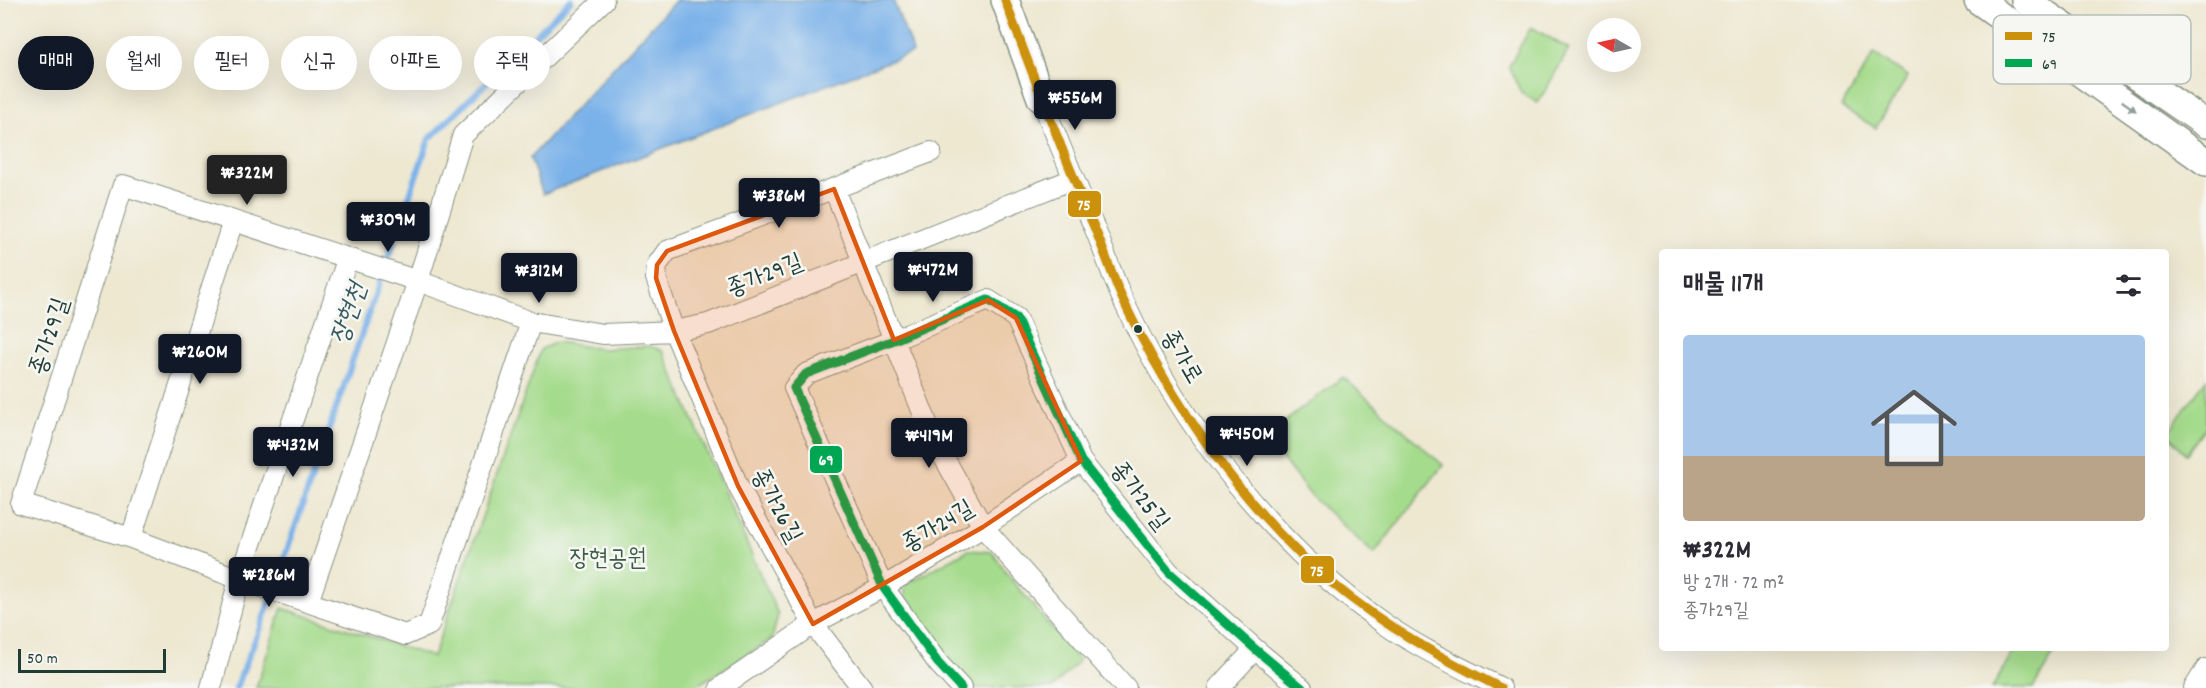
<!DOCTYPE html>
<html lang="ko">
<meta charset="utf-8">
<style>
body{margin:0;font-family:Dekko,"Poor Story",sans-serif;background:#f7f7f7;color:#2b2b33;height:100vh;display:flex;flex-direction:column;font-size:22px;white-space:nowrap}
*{box-sizing:border-box;margin:0}
p{font-size:20px;color:#7c7c81}
.icon{flex:none;width:33px;height:33px;fill:none;stroke:currentColor;stroke-width:2;stroke-linecap:round;stroke-linejoin:round}
.map{position:relative;flex:1;overflow:hidden}
.sheet{position:absolute;left:1659px;top:249px;width:510px;height:402px;display:flex;flex-direction:column;background:#fff;border-radius:6px;box-shadow:0 6px 24px #0002}
.sheet>*{flex:none}
.guide{position:absolute;left:18px;top:36px;width:570px;height:54px;display:flex;gap:12px}
.needle{width:39px;rotate:279deg}
.buttons{position:absolute;left:1587px;top:18px;display:grid;gap:12px}
.buttons a{display:grid;place-items:center;width:54px;height:54px;border-radius:50%;background:#fff;box-shadow:0 6px 24px #0002;font-size:30px}
.scale{position:absolute;left:18px;bottom:15px;width:148px;box-sizing:border-box;padding-left:6px;border:3px solid #1f3d34;border-top:0;font-size:16px;line-height:21px;white-space:nowrap;color:#1f3d34;-webkit-text-stroke:4px #f6f6f2;paint-order:stroke}
.price{position:absolute;translate:-50% -51px;padding:0 14px;border-radius:6px;background:#111827;color:#fff;font-size:20px;line-height:39px;filter:drop-shadow(0 2px 3px #0008)}
.price::after{content:'';position:absolute;left:50%;top:36px;width:18px;height:14px;margin-left:-9px;background:inherit;clip-path:polygon(0 0,100% 0,50% 100%)}
.price.on{background:#222;color:#fff}
ul{padding:0;list-style:none}
li{display:grid;align-content:center;gap:12px;height:318px;padding:0 24px}
li+li{border-top:2px solid #e1e1e2}
li span{display:grid;place-items:center;height:186px;border-radius:6px;color:#555}
li>.icon{margin-inline-start:auto}
span .icon{width:108px;height:108px;fill:#fffc;stroke-width:1}
li b{font-size:26px}
h2{display:flex;justify-content:space-between;align-items:center;height:72px;padding:0 24px;font-size:26px}
.chip{padding:0 21px;border-radius:27px;background:#fff;box-shadow:0 6px 24px #0002;font-size:21px;line-height:54px}
.chip.on{background:#111827;color:#fff}
.map>svg:first-child{display:block}
.green{fill:#a5db8c;stroke:#628c60;stroke-width:1.5}
.water{fill:#79b1e9;stroke:#4c778e;stroke-width:1.5}
.lines{fill:none;stroke-linecap:round;stroke-linejoin:round}
.stream{stroke:#79b1e9;stroke-width:6}
.minor-casing{stroke:#869282;stroke-width:22}
.secondary-casing{stroke:#869282;stroke-width:30}
.minor{stroke:#fff;stroke-width:20}
.secondary{stroke:#fff;stroke-width:27}
.bus-1-casing{stroke:#f6f6f2;stroke-width:14}
.bus-2-casing{stroke:#f6f6f2;stroke-width:14}
.bus-1{stroke:#cc910a;stroke-width:9}
.bus-2{stroke:#00a651;stroke-width:9}
.oneway{fill:#8f9e9a}
.marked{fill:#de580e;fill-opacity:0.2;stroke:#de580e;stroke-width:4.5;stroke-linejoin:round}
.bus-dot{fill:#1f3d34;stroke:#f6f6f2;stroke-width:2}
.labels{text-anchor:middle;stroke-width:5;stroke-linejoin:round;paint-order:stroke}
.street-label{font-size:24px;fill:#1f3d34;stroke:#f6f6f2}
.park-label{font-size:24px;fill:#3a5d46;stroke:#f6f6f2}
.water-label{font-size:26px;font-style:italic;fill:#365a61;stroke:#f6f6f2}
.key{fill:#f6f6f2;stroke:#b6beb9;stroke-width:1.5}
.key-label{font-size:16px;fill:#1f3d34}
.line-badge{stroke:#f6f6f2;stroke-width:2}
.badge-label{font-size:16px;text-anchor:middle;font-weight:bold;fill:#fff}
</style>
<div class="map">
<svg width="2206" height="688" viewBox="0 0 2206 688">
<rect width="100%" height="100%" fill="#f6f6f2"/>
<filter id="ink" filterUnits="userSpaceOnUse"><feTurbulence type="fractalNoise" baseFrequency=".0167" numOctaves="2"/><feDisplacementMap in="SourceGraphic" scale="12" xChannelSelector="R" yChannelSelector="G"/><feConvolveMatrix kernelMatrix="1 2 1 2 8 2 1 2 1" color-interpolation-filters="sRGB"/></filter>
<filter id="wash" filterUnits="userSpaceOnUse"><feTurbulence type="fractalNoise" baseFrequency=".008" numOctaves="4" result="noise"/><feDisplacementMap in="SourceGraphic" scale="24" xChannelSelector="R" yChannelSelector="G"/><feGaussianBlur stdDeviation="1.35" result="paint"/><feColorMatrix in="noise" values="0 0 0 0 0 0 0 0 0 0 0 0 0 0 0 0 0 1.4 0 .05"/><feComposite in="paint" operator="in"/></filter>
<g filter="url(#wash)">
<rect width="100%" height="100%" fill="#eee8d1"/>
<path class="green" d="M1531,27l38,22 -31,54 -17,-10 -12,-27z
M1874,54l34,22 -32,52 -35,-21z
M557,342l45,7 48,-3 13,5 115,264 -6,24 -79,49h-437l26,-80 151,49 108,-308z
M1343,377l100,88 -69,89 -62,-57 -47,-60z
M2206,379v48l-20,27 -19,-20z
M968,550l24,2 19,27 68,82 -27,27h-81l-31,-34 -35,-55v-14z
M2016,648h36l4,3 -23,37h-41z"/>
<path class="water" d="M676,0h217l20,52 -370,142 -13,-36z"/>
<g class="lines">
<path class="stream" d="M236,688l27,-68 166,-481 142,-139"/>
</g>
</g>
<g filter="url(#ink)">
<g class="lines">
<defs>
<path id="minor" d="M1041,98c16,41 33,81 50,122 12,26 20,54 32,80 57,125 150,246 263,325 36,25 76,43 115,63
M834,189l99,249 50,89 143,161
M531,322l-102,303 -24,10 -166,-56 -108,-41 -110,-34 102,-319 295,96 113,41 72,12 71,-3 34,-7 365,-145
M131,538l102,-317
M308,602l110,-321 45,-146 141,-135
M211,688l28,-109 108,-319
M720,688l93,-64 70,-37 100,-60 98,-66
M862,688l-49,-64 -75,-138 -64,-155 -18,-53 1,-13 10,-14 264,-99
M961,688l-23,-25 -55,-76 -89,-199 12,-14 88,-34 94,-40 28,18 65,143 88,111 86,77 47,39
M1219,688l36,-39
M2194,688l12,-19"/>
<path id="secondary" d="M1005,0l36,98
M1978,0l228,162
M2025,0l181,124"/>
</defs>
<use href="#minor" class="minor-casing"/>
<use href="#secondary" class="secondary-casing"/>
<use href="#minor" class="minor"/>
<use href="#secondary" class="secondary"/>
<defs>
<path id="bus-1" d="M1005,0c27,74 56,147 86,220 12,26 20,54 32,80 46,99 124,213 209,283 52,43 109,75 169,105"/>
<path id="bus-2" d="M961,688l-23,-25 -55,-76 -89,-199 12,-14 88,-34 94,-40 28,18 65,143 88,111 86,77 47,39"/>
</defs>
<use href="#bus-1" class="bus-1-casing"/>
<use href="#bus-2" class="bus-2-casing"/>
<use href="#bus-1" class="bus-1"/>
<use href="#bus-2" class="bus-2"/>
</g>
<defs><path id="oneway-solid" d="M-6-.8H1V-3.2L6.5 0L1 3.2V.8H-6Z" transform="scale(1.5)"/></defs>
<use class="oneway" href="#oneway-solid" transform="translate(2129 106) rotate(36)"/>
</g>
<path class="marked" d="M834,189l60,151 94,-40 28,18 65,143 -98,66 -170,97 -75,-138 -64,-155 -18,-53 1,-13 10,-14z"/>
<circle class="bus-dot" cx="1138" cy="329" r="5"/>
<g class="labels">
<g class="street-label">
<text transform="translate(764 274) rotate(-22)" y="8">종가29길</text>
<text transform="translate(48 336) rotate(-72)" y="8">종가29길</text>
<text transform="translate(1183 356) rotate(60)" y="8">종가로</text>
<text transform="translate(1141 495) rotate(52)" y="8">종가25길</text>
<text transform="translate(778 505) rotate(62)" y="8">종가26길</text>
<text transform="translate(937 525) rotate(-31)" y="8">종가24길</text>
</g>
<g class="park-label">
<text x="608" y="565">장현공원</text>
</g>
<g class="water-label">
<text transform="translate(347 313) rotate(-71)" y="9">장현천</text>
</g>
</g>
<rect x="1993" y="15" width="198" height="69" rx="9" class="key"/>
<rect x="2005" y="32" width="27" height="8" fill="#cc910a"/>
<rect x="2005" y="59" width="27" height="8" fill="#00a651"/>
<g class="key-label">
<text x="2042" y="42">75</text>
<text x="2042" y="69">69</text>
</g>
<g class="line-badge">
<rect x="1067" y="190" width="35" height="28" rx="6" fill="#cc910a"/>
<rect x="809" y="445" width="34" height="29" rx="6" fill="#00a651"/>
<rect x="1300" y="555" width="35" height="29" rx="6" fill="#cc910a"/>
</g>
<g class="badge-label">
<text x="1084" y="210">75</text>
<text x="826" y="465">69</text>
<text x="1317" y="576">75</text>
</g>
</svg>
<div class="buttons">
<a><svg class="needle" viewBox="-14 -14 28 28"><path d="M0-13l5 13h-10z" fill="#e53935"/><path d="M0 13l5-13h-10z" fill="#7c7c81"/></svg></a>
</div>
<div class="scale">50 m</div>
<b class="price" style="left:1075px;top:131px">₩556M</b>
<b class="price on" style="left:247px;top:206px">₩322M</b>
<b class="price" style="left:779px;top:229px">₩386M</b>
<b class="price" style="left:388px;top:253px">₩309M</b>
<b class="price" style="left:933px;top:303px">₩472M</b>
<b class="price" style="left:539px;top:304px">₩312M</b>
<b class="price" style="left:200px;top:385px">₩260M</b>
<b class="price" style="left:1247px;top:467px">₩450M</b>
<b class="price" style="left:929px;top:469px">₩419M</b>
<b class="price" style="left:293px;top:478px">₩432M</b>
<b class="price" style="left:269px;top:608px">₩286M</b>
<div class="guide">
<a class="chip on">매매</a>
<a class="chip">월세</a>
<a class="chip">필터</a>
<a class="chip">신규</a>
<a class="chip">아파트</a>
<a class="chip">주택</a>
</div>
<section class="sheet">
<h2>매물 11개<svg class="icon" aria-label="filters" viewBox="0 0 24 24"><path d="M4 7h16M4 17h16"/><circle cx="9" cy="7" r="2"/><circle cx="15" cy="17" r="2"/></svg></h2>
<ul>
<li><span style="background:linear-gradient(#a9c7e8 65%,#b9a48a 0)"><svg class="icon" aria-label="home" viewBox="0 0 24 24"><path d="M3 11l9-7 9 7M6 9v11h12V9"/></svg></span><div><b>₩322M</b><p>방 2개 · 72 m²</p><p>종가29길</p></div></li>
</ul>
</section>
</div>
